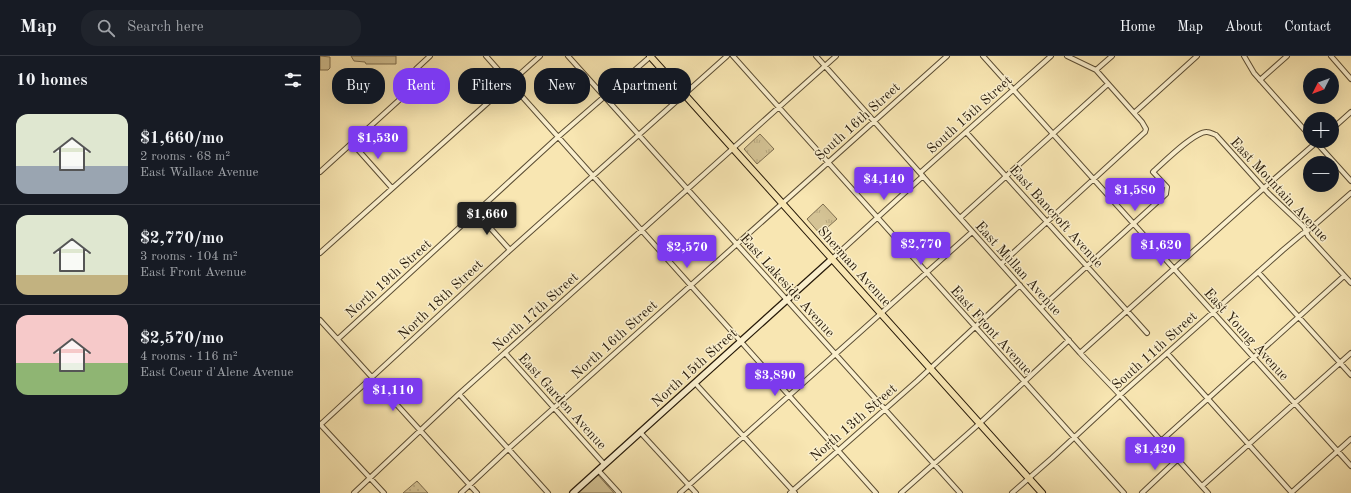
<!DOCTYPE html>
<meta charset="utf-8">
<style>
body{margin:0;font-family:"Old Standard TT",serif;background:#20242c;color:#f1f3f6;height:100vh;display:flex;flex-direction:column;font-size:15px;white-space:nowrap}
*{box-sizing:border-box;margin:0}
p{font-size:13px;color:#9ea1a6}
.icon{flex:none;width:22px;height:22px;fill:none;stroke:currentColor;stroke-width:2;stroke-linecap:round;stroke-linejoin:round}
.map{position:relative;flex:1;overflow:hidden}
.details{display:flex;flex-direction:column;background:#171b24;width:320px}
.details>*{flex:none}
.top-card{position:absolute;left:12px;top:12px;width:380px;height:36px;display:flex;gap:8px}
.needle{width:26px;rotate:228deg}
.buttons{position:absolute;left:983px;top:12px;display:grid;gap:8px}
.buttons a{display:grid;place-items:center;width:36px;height:36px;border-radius:50%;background:#171b24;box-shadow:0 4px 16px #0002;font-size:20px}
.price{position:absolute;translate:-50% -34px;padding:0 9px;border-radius:4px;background:#7c3aed;color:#fff;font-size:13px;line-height:26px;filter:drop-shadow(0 1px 2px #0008)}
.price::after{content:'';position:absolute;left:50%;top:24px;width:12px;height:9px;margin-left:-6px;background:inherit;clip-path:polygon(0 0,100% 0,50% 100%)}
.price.current{background:#222;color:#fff}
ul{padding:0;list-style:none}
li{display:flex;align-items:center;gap:12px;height:100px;padding:0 16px}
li+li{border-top:1px solid #363941}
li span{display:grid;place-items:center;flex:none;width:112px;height:80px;border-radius:12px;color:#555}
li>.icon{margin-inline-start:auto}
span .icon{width:48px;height:48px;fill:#fffc;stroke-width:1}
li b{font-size:17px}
h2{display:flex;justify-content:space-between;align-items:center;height:48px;padding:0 16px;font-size:17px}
.pill{padding:0 14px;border-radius:16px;background:#171b24;box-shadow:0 4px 16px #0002;font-size:14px;line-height:36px}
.pill.current{background:#7c3aed;color:#fff}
header{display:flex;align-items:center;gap:24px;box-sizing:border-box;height:56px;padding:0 20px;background:#171b24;border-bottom:1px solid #363941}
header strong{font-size:19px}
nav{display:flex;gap:22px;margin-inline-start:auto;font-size:14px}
.search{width:280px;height:36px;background:#20242c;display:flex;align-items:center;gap:10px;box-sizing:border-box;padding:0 14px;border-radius:16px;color:#9ea1a6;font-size:15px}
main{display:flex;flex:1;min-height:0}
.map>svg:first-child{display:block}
.grass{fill:url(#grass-tufts);stroke:#7e6e4f}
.park{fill:#d4c395;stroke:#7e6e4f}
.garden{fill:url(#garden-dots);stroke:#7e6e4f}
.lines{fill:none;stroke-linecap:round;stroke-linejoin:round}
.street-casing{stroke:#5b4d33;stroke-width:6}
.secondary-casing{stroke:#271a09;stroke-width:8}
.primary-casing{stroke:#271a09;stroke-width:8}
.street{stroke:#faefcd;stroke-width:4}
.secondary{stroke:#faefcd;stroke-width:5.5}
.primary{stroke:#f8e6b2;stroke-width:6}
.labels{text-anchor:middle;stroke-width:3;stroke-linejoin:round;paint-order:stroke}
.street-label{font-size:14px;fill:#271a09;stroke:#faefcd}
</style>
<header>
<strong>Map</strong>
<div class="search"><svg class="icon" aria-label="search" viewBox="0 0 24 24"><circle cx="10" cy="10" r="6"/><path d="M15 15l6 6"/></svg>Search here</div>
<nav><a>Home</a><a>Map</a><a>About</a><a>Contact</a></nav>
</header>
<main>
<section class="details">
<h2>10 homes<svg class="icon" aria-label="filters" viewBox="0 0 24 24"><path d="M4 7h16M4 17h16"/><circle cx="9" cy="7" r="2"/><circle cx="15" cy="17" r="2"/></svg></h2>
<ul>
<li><span style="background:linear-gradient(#dfe7d0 65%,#9aa5b1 0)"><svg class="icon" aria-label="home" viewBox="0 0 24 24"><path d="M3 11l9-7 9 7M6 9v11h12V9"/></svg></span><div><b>$1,660/mo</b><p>2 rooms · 68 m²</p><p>East Wallace Avenue</p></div></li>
<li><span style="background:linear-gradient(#dfe7d0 75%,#c2b280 0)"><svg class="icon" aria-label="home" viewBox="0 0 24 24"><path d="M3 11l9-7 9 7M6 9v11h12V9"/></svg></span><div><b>$2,770/mo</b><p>3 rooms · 104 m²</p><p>East Front Avenue</p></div></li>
<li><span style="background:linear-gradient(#f6c9c9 60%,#8fb573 0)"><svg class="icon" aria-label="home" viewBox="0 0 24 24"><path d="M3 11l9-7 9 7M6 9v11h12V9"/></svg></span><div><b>$2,570/mo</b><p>4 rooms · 116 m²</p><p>East Coeur d'Alene Avenue</p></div></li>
</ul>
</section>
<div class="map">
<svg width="1031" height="437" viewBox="0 0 1031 437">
<defs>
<pattern id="grass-tufts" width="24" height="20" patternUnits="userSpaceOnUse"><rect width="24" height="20" fill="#d4c395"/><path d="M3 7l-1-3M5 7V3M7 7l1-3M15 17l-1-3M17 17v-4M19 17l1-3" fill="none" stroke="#b6a77f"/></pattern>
<pattern id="garden-dots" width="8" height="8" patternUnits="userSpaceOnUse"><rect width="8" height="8" fill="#d4c395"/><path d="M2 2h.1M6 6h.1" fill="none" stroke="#b6a77f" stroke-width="1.8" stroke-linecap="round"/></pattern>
</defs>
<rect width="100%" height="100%" fill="#f8e6b2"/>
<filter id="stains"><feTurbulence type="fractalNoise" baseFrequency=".005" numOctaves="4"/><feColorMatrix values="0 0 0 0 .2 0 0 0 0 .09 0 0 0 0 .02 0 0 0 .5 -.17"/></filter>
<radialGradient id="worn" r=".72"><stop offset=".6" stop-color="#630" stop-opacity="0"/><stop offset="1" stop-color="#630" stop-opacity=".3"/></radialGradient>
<path class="grass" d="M440,78l14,15 -17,15 -13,-15z
M503,148l14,15 -17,15 -13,-15z"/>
<path class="park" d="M0,0l10,1v11l-2,2h-8z
M31,0h45v8h-30l-1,-2 -11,-1z
M278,419l16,18h-37l19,-17z"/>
<path class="garden" d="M97,425l11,12h-25z"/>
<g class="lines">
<defs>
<path id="street" d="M166,0l390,437
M248,0l392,437
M413,0l391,437
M496,0l264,297 40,42 88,98
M663,0l368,410
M924,0l10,17 56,63
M1011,0l20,23
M776,14l16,-14
M940,24l27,-24
M814,57l63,-57
M1012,73l19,-17
M646,76l181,201
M995,85l36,40
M32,87l40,45
M0,116l88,-80 3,-5 5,-18 14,-13
M600,117l131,-117
M156,156l34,38
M640,162l148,-134
M0,197l220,-197
M512,203l91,-83
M681,208l144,-132 1,-3 -4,-7 -46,-52 -29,-14
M938,216l93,103
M721,252l125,-114 1,-7 -14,-15c10,-9 42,-41 54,-40 3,0 6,2 9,3l52,58 36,34 4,9 43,47
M0,264l157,173
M18,283l220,-202 93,-81
M185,297l99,111
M760,297l184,-165 54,-47
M847,297l125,140
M375,327l100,110
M139,338l89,99
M0,368l64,69
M0,369l190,-175 217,-194
M320,376l56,61
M841,385l183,-165
M278,414l21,23
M882,430l149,-133
M34,437l105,-99 377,-338
M141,437l47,-44 439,-393
M360,437l292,-261
M470,437l127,-112 103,-96
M581,437l79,-70 89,-83
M692,437l40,-35 68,-63 163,-145 19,-16 8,-5 41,-36
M822,437l36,-34
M971,437l60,-54"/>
<path id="secondary" d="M253,437l259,-234"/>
<path id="primary" d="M330,0l392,437"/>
</defs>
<use href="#street" class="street-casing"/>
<use href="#secondary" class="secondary-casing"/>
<use href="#primary" class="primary-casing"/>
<use href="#street" class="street"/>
<use href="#secondary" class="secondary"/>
<use href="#primary" class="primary"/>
</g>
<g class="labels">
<g class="street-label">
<text transform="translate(649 58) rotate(-42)" y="5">South 15th Street</text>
<text transform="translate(537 65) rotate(-42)" y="5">South 16th Street</text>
<text transform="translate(960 133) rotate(47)" y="5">East Mountain Avenue</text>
<text transform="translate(737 160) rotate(48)" y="5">East Bancroft Avenue</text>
<text transform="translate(535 210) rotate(48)" y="5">Sherman Avenue</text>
<text transform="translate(699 212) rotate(48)" y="5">East Mullan Avenue</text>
<text transform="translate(68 222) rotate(-42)" y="5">North 19th Street</text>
<text transform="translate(468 229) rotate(48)" y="5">East Lakeside Avenue</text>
<text transform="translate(120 243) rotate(-43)" y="5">North 18th Street</text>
<text transform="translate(215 255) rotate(-42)" y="5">North 17th Street</text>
<text transform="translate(672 274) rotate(48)" y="5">East Front Avenue</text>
<text transform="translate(927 278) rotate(48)" y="5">East Young Avenue</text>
<text transform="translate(294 283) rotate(-42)" y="5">North 16th Street</text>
<text transform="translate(834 294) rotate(-42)" y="5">South 11th Street</text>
<text transform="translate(374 311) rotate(-42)" y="5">North 15th Street</text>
<text transform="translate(243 345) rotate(48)" y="5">East Garden Avenue</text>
<text transform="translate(533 366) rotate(-41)" y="5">North 13th Street</text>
</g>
</g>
<rect width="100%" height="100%" filter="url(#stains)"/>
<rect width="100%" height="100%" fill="url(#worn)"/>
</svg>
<div class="buttons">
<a><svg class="needle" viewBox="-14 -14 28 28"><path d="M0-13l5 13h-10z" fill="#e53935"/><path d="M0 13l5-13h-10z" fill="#9ea1a6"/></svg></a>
<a>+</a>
<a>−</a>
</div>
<b class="price" style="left:58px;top:104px">$1,530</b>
<b class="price" style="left:564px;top:145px">$4,140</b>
<b class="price" style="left:815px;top:156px">$1,580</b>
<b class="price current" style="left:167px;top:180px">$1,660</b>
<b class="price" style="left:601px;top:210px">$2,770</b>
<b class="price" style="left:841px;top:211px">$1,620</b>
<b class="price" style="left:367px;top:213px">$2,570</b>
<b class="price" style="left:455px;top:341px">$3,890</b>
<b class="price" style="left:73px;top:356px">$1,110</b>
<b class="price" style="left:835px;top:415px">$1,420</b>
<div class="top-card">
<a class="pill">Buy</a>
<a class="pill current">Rent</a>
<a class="pill">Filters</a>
<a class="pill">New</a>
<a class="pill">Apartment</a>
</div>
</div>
</main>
